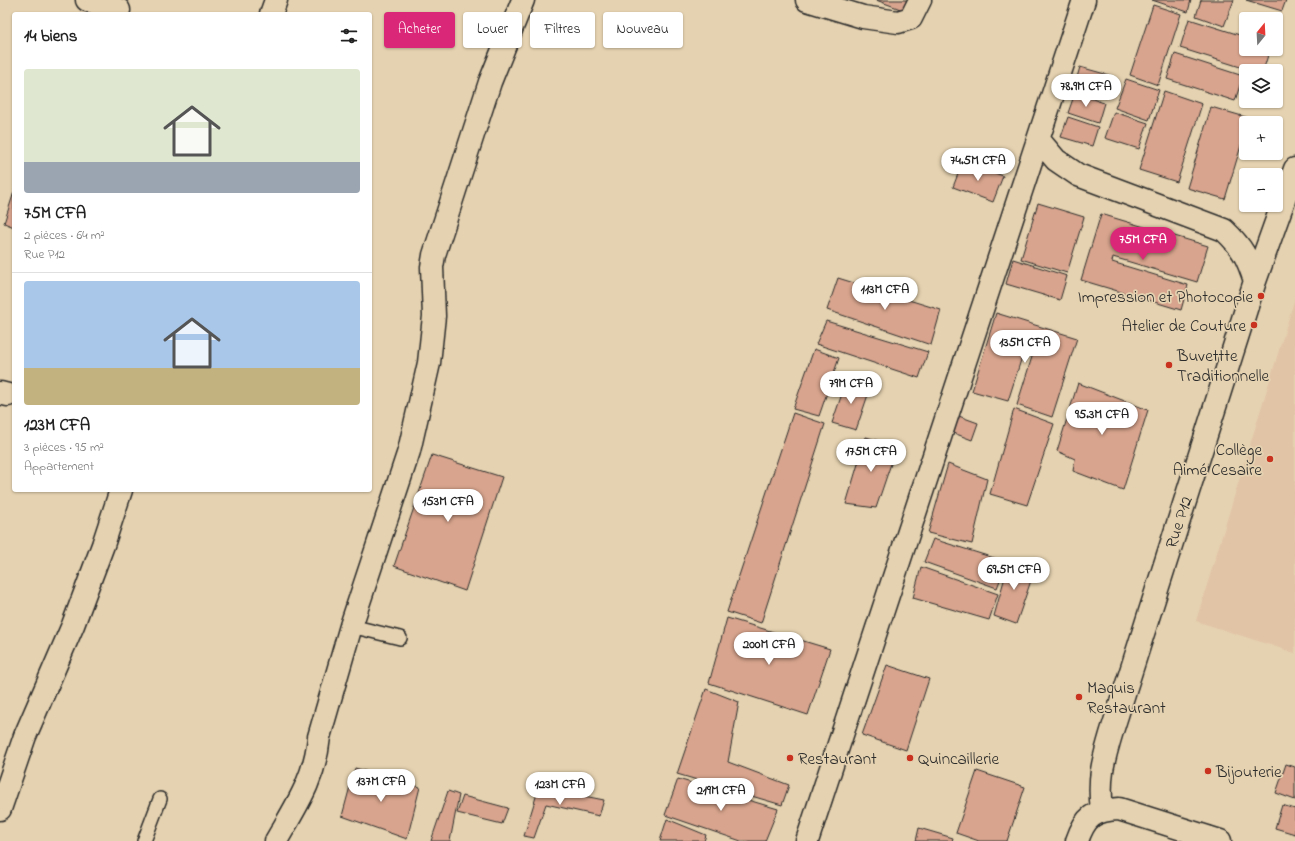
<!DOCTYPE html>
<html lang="fr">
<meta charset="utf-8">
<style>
body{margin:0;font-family:"Indie Flower",sans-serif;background:#f6f6f6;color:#222;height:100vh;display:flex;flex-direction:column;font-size:15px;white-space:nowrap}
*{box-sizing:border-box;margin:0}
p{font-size:13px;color:#767676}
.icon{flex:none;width:22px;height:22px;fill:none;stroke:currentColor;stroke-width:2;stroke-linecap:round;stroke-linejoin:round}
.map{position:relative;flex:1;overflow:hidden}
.sheet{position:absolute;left:12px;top:12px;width:360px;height:480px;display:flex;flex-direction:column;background:#fff;border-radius:4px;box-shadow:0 1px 3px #0004}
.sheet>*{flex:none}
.banner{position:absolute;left:384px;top:12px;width:380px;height:36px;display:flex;gap:8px}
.needle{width:26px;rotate:18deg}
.controls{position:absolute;left:1239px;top:12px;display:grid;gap:8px}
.controls a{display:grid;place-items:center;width:44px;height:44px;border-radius:4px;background:#fff;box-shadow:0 1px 3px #0004;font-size:20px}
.price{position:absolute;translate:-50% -34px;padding:0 9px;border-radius:14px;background:#fff;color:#222;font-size:13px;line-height:26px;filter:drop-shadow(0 1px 2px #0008)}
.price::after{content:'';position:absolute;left:50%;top:24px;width:12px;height:9px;margin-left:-6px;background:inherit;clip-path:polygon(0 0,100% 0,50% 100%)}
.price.selected{background:#db2777;color:#fff}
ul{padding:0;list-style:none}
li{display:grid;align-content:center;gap:8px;height:212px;padding:0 12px}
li+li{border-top:1px solid #e0e0e0}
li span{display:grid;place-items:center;height:124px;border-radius:4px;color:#555}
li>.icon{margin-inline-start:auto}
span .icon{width:72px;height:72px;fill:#fffc;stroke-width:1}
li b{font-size:17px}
h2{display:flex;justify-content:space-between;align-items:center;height:48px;padding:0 12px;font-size:17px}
.pill{padding:0 14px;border-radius:4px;background:#fff;box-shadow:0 1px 3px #0004;font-size:14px;line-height:36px}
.pill.selected{background:#db2777;color:#fff}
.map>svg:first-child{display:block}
.built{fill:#e1c4a6}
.building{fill:#d8a48d;stroke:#2b2b2b}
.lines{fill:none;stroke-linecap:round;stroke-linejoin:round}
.lane-casing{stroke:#2b2b2b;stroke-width:16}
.street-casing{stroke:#2b2b2b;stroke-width:25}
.secondary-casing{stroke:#2b2b2b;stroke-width:25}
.lane{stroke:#e5d2b0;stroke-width:13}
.street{stroke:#e5d2b0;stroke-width:22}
.secondary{stroke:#e5d2b0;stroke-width:22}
.poi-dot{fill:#c8321e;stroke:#e5d2b0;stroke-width:1.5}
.labels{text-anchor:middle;stroke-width:3.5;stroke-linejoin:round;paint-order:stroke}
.poi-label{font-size:17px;fill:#2b2b2b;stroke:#e5d2b0;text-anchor:start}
.street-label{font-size:17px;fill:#2b2b2b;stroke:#e5d2b0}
</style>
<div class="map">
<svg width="1295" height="841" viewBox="0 0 1295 841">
<rect width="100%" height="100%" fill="#e5d2b0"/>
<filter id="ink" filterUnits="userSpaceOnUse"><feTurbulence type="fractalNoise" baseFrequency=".025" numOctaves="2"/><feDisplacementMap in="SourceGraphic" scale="8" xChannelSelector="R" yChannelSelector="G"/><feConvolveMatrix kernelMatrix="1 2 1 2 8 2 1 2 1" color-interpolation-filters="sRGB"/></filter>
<g filter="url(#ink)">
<path class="built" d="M1295,298v355l-99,-32z"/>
<path class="building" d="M876,0h31l-4,10z
M1152,0h39l-3,12z
M1201,0h33l-10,26 -28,-10z
M1246,0h40l-4,11z
M1153,5l28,9 -23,71 -28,-10z
M1189,19l57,18v12h24l-7,22h-10l-73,-23z
M1175,54l68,22 -8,25 -68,-22z
M1080,67l32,9 -6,22 -32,-10z
M1126,79l33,11 -10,30 -34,-12z
M1164,91l38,13 -25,78 -38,-12z
M1075,93l29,10 -6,20 -30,-10z
M1211,107l38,11 -1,5h-2v6l-21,70 -38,-11z
M1114,112l34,11 -9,26 -34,-11z
M1068,117l30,10 -6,19 -31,-9z
M963,161l40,15 -10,26 -40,-15z
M14,192v35l-10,-4z
M1038,203l46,14 -17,56 -46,-14z
M1101,214l107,32 -11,36 -84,-25 -1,5 76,23 -7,25 -100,-30z
M1013,259l54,17 -7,24 -54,-16z
M838,278l103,32 -10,35 -104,-35z
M996,313l81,25 -25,79 -35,-12 19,-61 -9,-3 -19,60 -36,-10z
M826,321l102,31 -9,26 -103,-34z
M814,349l25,9 -20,58 -26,-7z
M847,379l23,10 -14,41 -24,-7z
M1078,383l70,27 -25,80 -50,-19 2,-12 -18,-8z
M1014,409l40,15 -27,81 -37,-11z
M793,413l32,11 -64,199 -34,-11z
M956,415l22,8 -6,17 -21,-8z
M866,437l31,9 -21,62 -30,-4z
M432,455l70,22 -37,114 -71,-25z
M948,464l39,15 -15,65 -44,-11z
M933,539l74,23 -10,26 -73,-26z
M1010,559l25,10 -19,55 -22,-8z
M921,567l77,27 -9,26 -76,-22z
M727,618l103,31 -22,66 -99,-32z
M887,665l42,14 -23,71 -44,-15z
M706,689l33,13 -11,60 61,23 -7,20 -105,-31z
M1286,764l9,3v33l-19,-7z
M355,768l65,19 -13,52 -65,-23z
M977,771l48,16 -18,54h-28l-23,-8z
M678,779l100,30 -13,32h-24l-76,-26z
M539,787l65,13 -5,16 -53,-12 -12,34 -10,-2z
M448,791l11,4 -9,46h-19z
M463,796l45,12 -6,16 -45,-11z
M1282,805l13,4v25l-20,-6z
M667,819l39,16 -2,6h-44z
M919,828l34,10 -1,3h-36z"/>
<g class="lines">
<defs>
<path id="lane" d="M351,626l49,12
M144,841l16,-42"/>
<path id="street" d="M87,0l32,10
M807,0l56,17 35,5 13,-4 9,-18
M271,14l5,-14
M1039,140l17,20 22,15 146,55c19,18 23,27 31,51
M0,393l8,2
M0,809l25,-73 48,-111 30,-80 18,-55
M1102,810c-4,-32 1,-49 10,-79l143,-450 40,-112
M276,841c20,-35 39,-62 43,-104l32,-111 58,-175 20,-88 5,-47 -2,-49 2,-12 56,-173 33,-82
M807,841l277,-841"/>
<path id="secondary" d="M1077,841c8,-24 17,-31 42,-32l101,32"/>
</defs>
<use href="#lane" class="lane-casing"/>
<use href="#street" class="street-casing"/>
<use href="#secondary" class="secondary-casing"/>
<use href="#lane" class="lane"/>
<use href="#street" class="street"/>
<use href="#secondary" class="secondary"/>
</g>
</g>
<g class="poi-dot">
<circle cx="1261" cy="296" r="4"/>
<circle cx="1254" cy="325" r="4"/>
<circle cx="1169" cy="365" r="4"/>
<circle cx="1270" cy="459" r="4"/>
<circle cx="1079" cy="697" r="4"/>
<circle cx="790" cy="758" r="4"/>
<circle cx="910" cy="758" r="4"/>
<circle cx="1208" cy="771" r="4"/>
</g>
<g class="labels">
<g class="poi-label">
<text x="1253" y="302" text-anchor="end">Impression et Photocopie</text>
<text x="1246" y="331" text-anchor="end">Atelier de Couture</text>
<text x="1177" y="361">Buvettte<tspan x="1177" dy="20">Traditionnelle</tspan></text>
<text x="1262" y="455" text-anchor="end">Collège<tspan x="1262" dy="20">Aimé Cesaire</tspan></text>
<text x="1087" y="693">Maquis<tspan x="1087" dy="20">Restaurant</tspan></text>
<text x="798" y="764">Restaurant</text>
<text x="918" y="764">Quincaillerie</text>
<text x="1216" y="777">Bijouterie</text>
</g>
<g class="street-label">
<text transform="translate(1178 522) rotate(-72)" y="6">Rue P12</text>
</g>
</g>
</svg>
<div class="controls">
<a><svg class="needle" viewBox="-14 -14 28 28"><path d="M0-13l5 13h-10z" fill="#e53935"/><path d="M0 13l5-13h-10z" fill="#767676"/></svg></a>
<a><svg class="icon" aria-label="layers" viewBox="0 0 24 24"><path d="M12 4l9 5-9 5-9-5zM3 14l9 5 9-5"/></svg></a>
<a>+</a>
<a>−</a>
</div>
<b class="price" style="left:1086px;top:108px">78.9M CFA</b>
<b class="price" style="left:978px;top:182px">74.5M CFA</b>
<b class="price selected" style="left:1143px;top:261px">75M CFA</b>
<b class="price" style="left:885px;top:311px">113M CFA</b>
<b class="price" style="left:1025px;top:364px">135M CFA</b>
<b class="price" style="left:851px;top:405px">79M CFA</b>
<b class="price" style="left:1102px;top:436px">95.3M CFA</b>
<b class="price" style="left:871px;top:473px">175M CFA</b>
<b class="price" style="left:448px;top:523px">153M CFA</b>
<b class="price" style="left:1014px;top:591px">69.5M CFA</b>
<b class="price" style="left:769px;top:666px">200M CFA</b>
<b class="price" style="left:381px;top:803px">137M CFA</b>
<b class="price" style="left:560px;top:806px">123M CFA</b>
<b class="price" style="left:721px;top:812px">219M CFA</b>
<div class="banner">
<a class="pill selected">Acheter</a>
<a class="pill">Louer</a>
<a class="pill">Filtres</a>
<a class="pill">Nouveau</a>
</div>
<section class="sheet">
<h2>14 biens<svg class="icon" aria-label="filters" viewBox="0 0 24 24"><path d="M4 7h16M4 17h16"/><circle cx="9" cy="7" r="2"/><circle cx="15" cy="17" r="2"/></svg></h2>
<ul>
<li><span style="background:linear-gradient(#dfe7d0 75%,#9aa5b1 0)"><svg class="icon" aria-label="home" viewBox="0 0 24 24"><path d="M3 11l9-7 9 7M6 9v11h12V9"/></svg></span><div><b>75M CFA</b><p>2 pièces · 64 m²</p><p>Rue P12</p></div></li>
<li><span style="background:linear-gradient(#a9c7e8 70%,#c2b280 0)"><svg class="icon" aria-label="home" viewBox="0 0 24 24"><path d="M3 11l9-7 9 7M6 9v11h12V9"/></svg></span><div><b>123M CFA</b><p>3 pièces · 95 m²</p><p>Appartement</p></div></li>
</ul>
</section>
</div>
